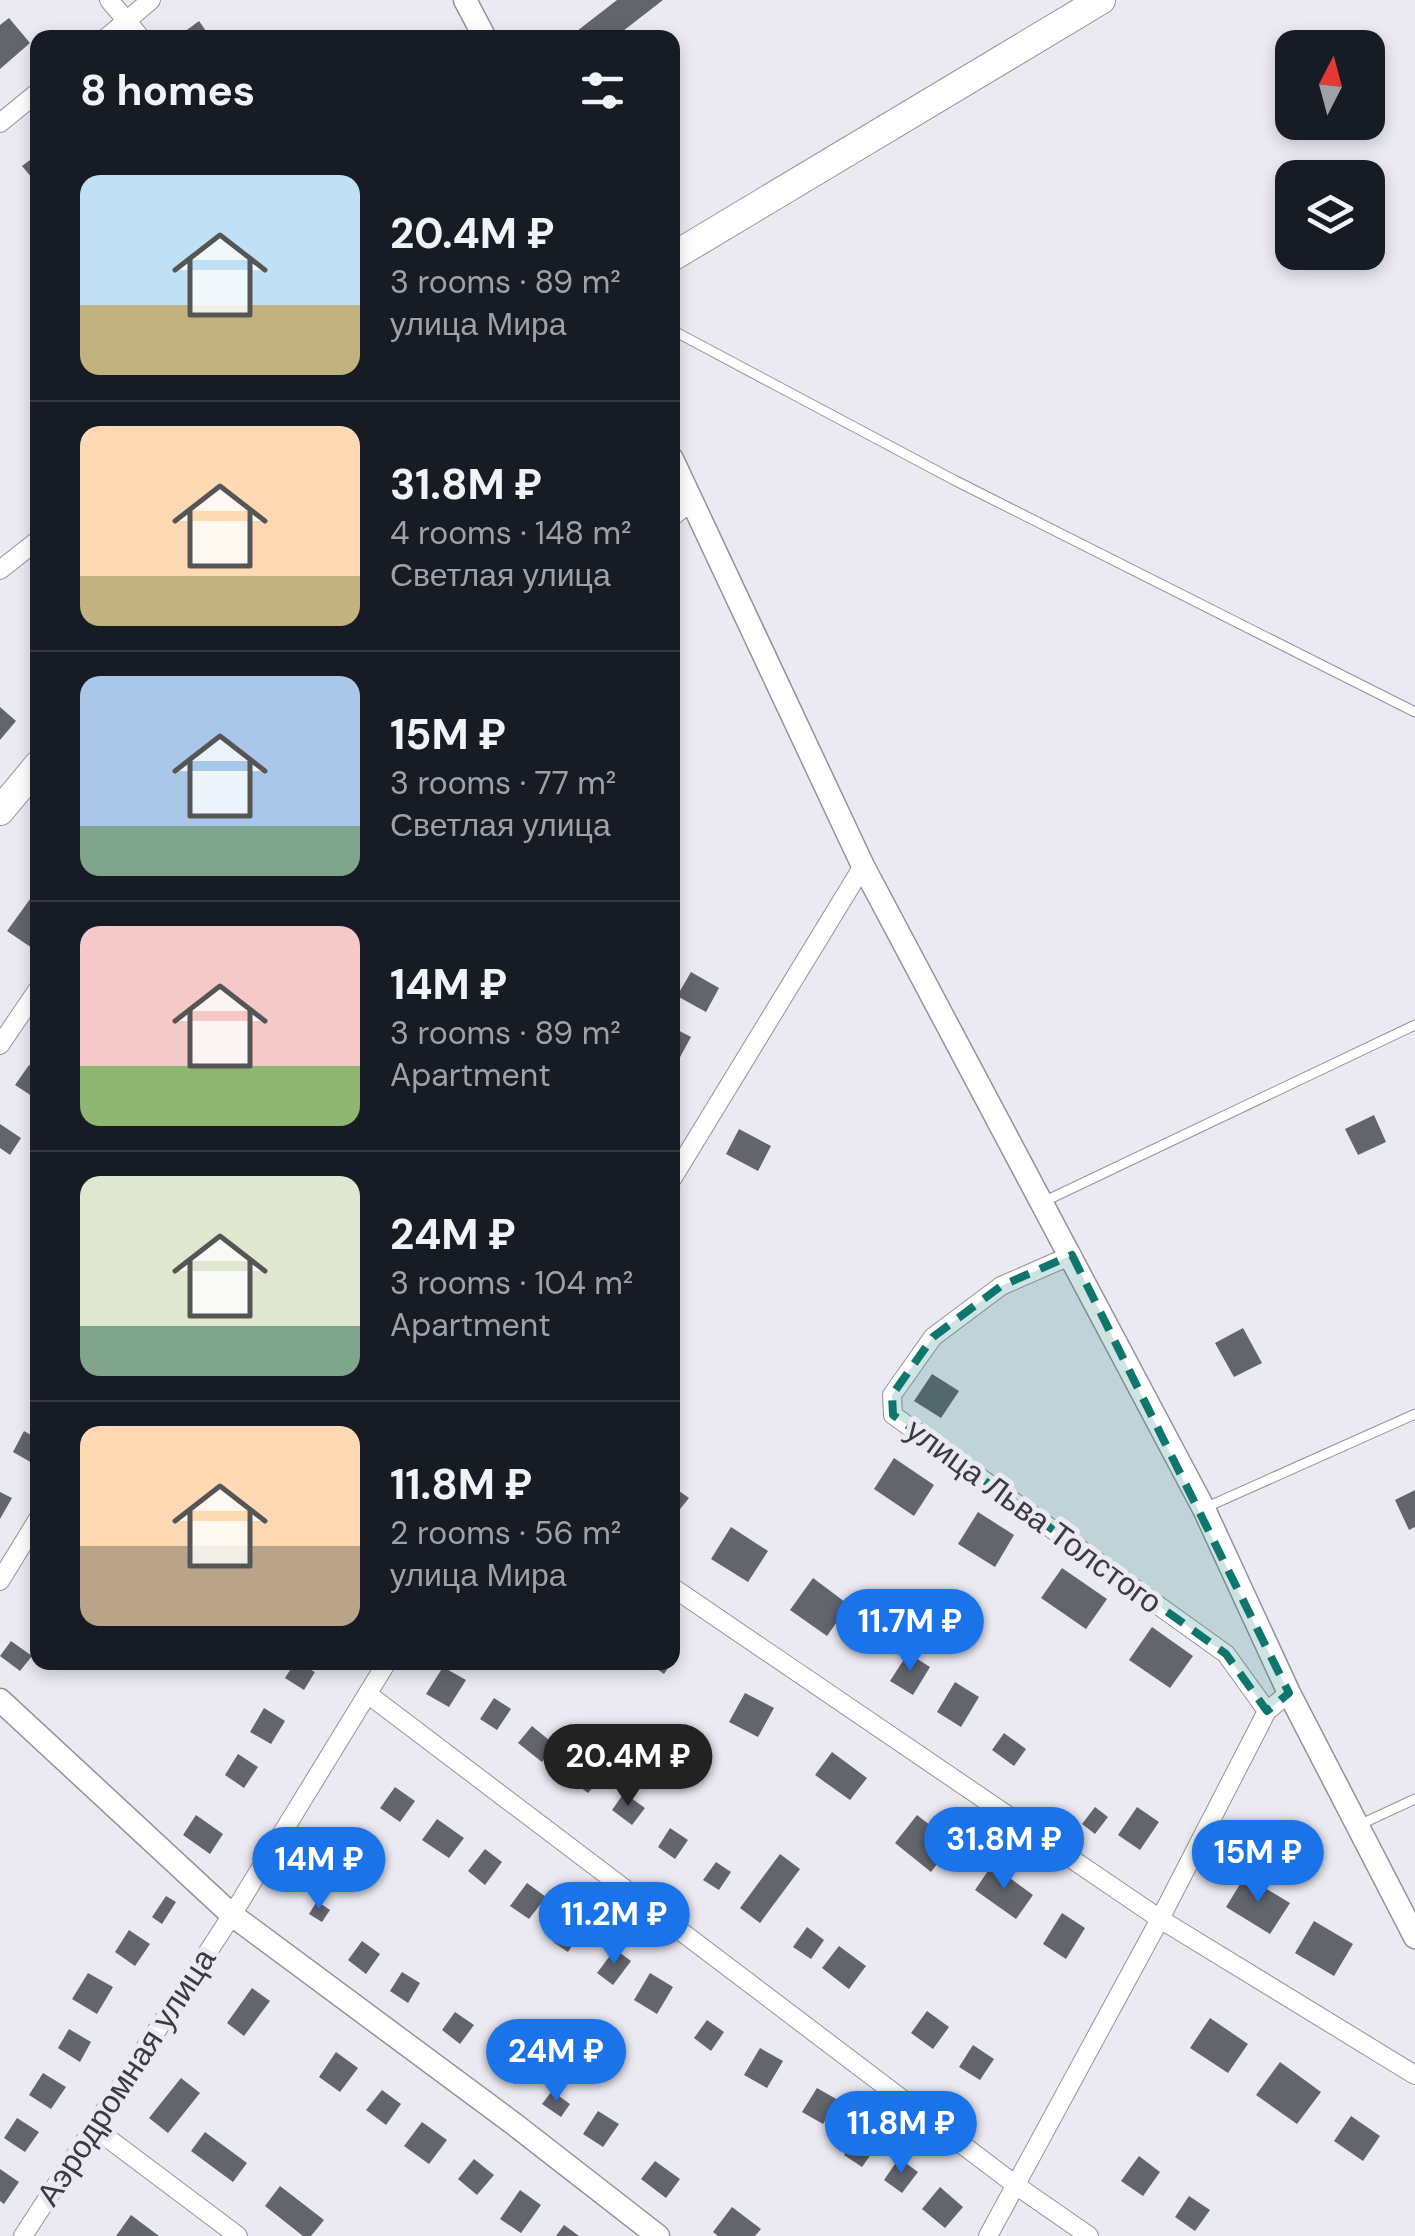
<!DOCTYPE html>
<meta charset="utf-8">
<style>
body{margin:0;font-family:"DM Sans",sans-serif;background:#242831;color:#f1f3f6;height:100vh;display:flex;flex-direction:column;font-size:38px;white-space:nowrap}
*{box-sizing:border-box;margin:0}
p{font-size:32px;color:#9ea1a6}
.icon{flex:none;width:55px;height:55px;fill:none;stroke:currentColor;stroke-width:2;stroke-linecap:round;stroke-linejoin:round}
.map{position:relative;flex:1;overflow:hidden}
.side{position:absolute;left:30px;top:30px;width:650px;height:1640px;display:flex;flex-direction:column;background:#171b24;border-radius:20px;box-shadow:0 5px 15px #0003}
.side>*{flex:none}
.needle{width:65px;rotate:6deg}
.buttons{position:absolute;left:1275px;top:30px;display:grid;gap:20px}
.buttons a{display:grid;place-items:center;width:110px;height:110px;border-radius:20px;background:#171b24;box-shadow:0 5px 15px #0003;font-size:50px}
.price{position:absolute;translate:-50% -85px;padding:0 22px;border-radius:35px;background:#1a73e8;color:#fff;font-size:32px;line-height:65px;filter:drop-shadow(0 2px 5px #0008)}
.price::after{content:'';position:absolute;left:50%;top:60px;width:30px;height:22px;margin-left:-15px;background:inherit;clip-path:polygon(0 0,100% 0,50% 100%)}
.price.current{background:#222;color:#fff}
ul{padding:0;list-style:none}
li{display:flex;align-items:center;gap:30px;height:250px;padding:0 50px}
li+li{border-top:2px solid #363941}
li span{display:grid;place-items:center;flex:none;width:280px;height:200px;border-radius:20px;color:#555}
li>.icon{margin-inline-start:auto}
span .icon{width:120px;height:120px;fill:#fffc;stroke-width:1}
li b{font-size:42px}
h2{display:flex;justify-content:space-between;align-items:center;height:120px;padding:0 50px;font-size:42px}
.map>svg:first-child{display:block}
.building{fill:#63656d}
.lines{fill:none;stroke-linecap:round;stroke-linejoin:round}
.service-casing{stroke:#94939b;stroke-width:11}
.minor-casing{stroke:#94939b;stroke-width:20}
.tertiary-casing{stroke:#94939b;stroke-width:25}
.secondary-casing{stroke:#94939b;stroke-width:30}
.service{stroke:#fff;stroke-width:9}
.minor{stroke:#fff;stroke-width:18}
.tertiary{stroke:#fff;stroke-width:22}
.secondary{stroke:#fff;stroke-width:28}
.marked{fill:#0f766e;fill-opacity:0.2;stroke:#0f766e;stroke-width:8;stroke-dasharray:20 12;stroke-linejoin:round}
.labels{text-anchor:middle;stroke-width:10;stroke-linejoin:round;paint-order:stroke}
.street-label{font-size:32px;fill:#3b3b3f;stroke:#ebeaf3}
</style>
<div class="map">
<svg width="1415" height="2236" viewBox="0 0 1415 2236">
<rect width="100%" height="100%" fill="#ebeaf3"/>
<path class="building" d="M617,0h46l-49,38h-46z
M9,18l21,25 -30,26v-44z
M199,21l12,17h-35z
M38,154v31l-16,-19z
M0,707l16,14 -16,19z
M38,888v58l-3,4 -28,-19z
M691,972l28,16 -13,24 -29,-16z
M672,1027l19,10 -12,22 -7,-3z
M29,1065l9,6v29l-23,-15z
M1374,1115l12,27 -28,13 -13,-26z
M0,1124l21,14 -11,17 -10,-7z
M739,1129l32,17 -13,25 -32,-17z
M1243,1328l19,35 -28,14 -19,-34z
M932,1374l27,17 -18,27 -27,-17z
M24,1431l14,8v18l-4,7 -21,-12z
M894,1458l40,27 -20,31 -40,-27z
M672,1486l17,12 -17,21z
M1415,1490v37l-6,3 -14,-30z
M0,1492l12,6 -12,21z
M978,1512l36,23 -19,32 -37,-23z
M731,1527l37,24 -20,31 -37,-23z
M1062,1568l45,31 -21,30 -45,-31z
M813,1578l36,27 -22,31 -37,-26z
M1152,1627l41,29 -23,32 -41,-28z
M11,1641l21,15 -12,15 -20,-15z
M908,1653l22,14 -17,28 -23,-14z
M295,1662l20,10 -11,18 -19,-12z
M647,1662h25l-8,12z
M443,1667l23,13 -17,27 -23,-13z
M955,1682l24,15 -18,30 -24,-15z
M745,1693l29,15 -16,29 -29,-15z
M494,1698l17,11 -14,21 -17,-11z
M264,1708l21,13 -14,23 -21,-12z
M532,1726l23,19 -13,17 -24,-19z
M1004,1733l22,16 -12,17 -22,-16z
M832,1752l35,26 -17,22 -35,-25z
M238,1754l20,13 -14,21 -19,-13z
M579,1757l24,18 -15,18 -23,-17z
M395,1787l20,14 -15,21 -20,-14z
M624,1793l21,15 -13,17 -20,-15z
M1095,1807l13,10 -13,17 -13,-10z
M1137,1807l22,15 -19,28 -22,-15z
M196,1815l27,19 -13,20 -27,-19z
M917,1815l36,28 -22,29 -36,-29z
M437,1819l27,19 -15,20 -27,-18z
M670,1828l18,12 -13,19 -17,-12z
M485,1849l17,13 -17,23 -17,-14z
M780,1854l20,15 -40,54 -20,-15z
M716,1862l15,10 -12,18 -16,-10z
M992,1865l41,30 -17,24 -41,-29z
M1245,1876l45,27 -20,31 -44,-27z
M527,1883l19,14 -17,22 -19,-13z
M166,1896l10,6 -14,22 -10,-7z
M317,1901l13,9 -8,12 -13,-8z
M1062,1913l23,15 -19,31 -23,-15z
M570,1917l15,9 -17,26 -15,-10z
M1314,1921l39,23 -19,32 -39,-23z
M807,1927l17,13 -13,19 -18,-12z
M129,1930l21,14 -15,22 -20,-14z
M362,1941l18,13 -14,20 -18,-14z
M839,1946l27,20 -17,23 -27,-21z
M615,1949l16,12 -18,24 -16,-12z
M402,1972l18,11 -12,20 -18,-12z
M88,1973l25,14 -16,27 -25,-15z
M650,1973l23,14 -16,27 -23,-14z
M252,1988l18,13 -26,35 -17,-13z
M927,2011l22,16 -16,22 -22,-16z
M455,2012l19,13 -14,19 -18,-14z
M1210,2018l38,26 -20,29 -38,-25z
M707,2020l17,12 -13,19 -17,-13z
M69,2029l22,13 -11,20 -22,-14z
M973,2045l21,14 -14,21 -21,-13z
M760,2048l23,13 -16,27 -23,-13z
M336,2052l22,16 -18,24 -21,-15z
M507,2053l20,15 -12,16 -20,-14z
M1280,2062l41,30 -24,32 -41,-29z
M43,2073l23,14 -15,22 -22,-14z
M181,2078l19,15 -32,40 -19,-15z
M817,2088l21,12 -15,24 -21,-12z
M382,2090l19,14 -15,21 -20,-15z
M552,2091l18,13 -9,13 -19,-13z
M598,2111l21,13 -16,23 -20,-13z
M1351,2116l29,20 -17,25 -29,-20z
M17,2118l22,14 -14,20 -21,-14z
M422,2122l25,18 -18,24 -25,-18z
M862,2130l17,13 -17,24 -18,-12z
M205,2132l42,31 -14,19 -42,-31z
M1139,2156l21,16 -17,24 -22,-15z
M899,2158l19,14 -16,21 -18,-13z
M474,2159l20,16 -17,20 -19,-16z
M655,2161l25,18 -14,19 -25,-19z
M0,2169l19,13 -15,22 -4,-3z
M280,2186l44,34 -13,16h-8l-38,-30z
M940,2187l23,20 -18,21 -23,-19z
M520,2190l21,15 -20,28 -21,-14z
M1189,2196l21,14 -15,21 -20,-14z
M732,2207l29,22 -6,7h-37l-5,-4z
M131,2215l28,21h-43z
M564,2225l15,11h-23z"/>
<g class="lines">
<defs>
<path id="service" d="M672,330l282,150 461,232
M1043,1202l372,-177
M1207,1507l208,-93
M1359,1825l56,-26"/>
<path id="minor" d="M109,0l32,38
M106,38l45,-38
M0,123l38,-31
M672,517l19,-15
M0,570l38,-30
M0,1045l38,-56
M672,1179l191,-313
M1072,1255l-71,31 -68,51 -41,58 1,20 333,239 41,57
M0,1581l38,-62
M672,1587l488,332 255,156
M369,1695l648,491 72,50
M93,2127l145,109
M23,2236l209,-321 155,-253
M988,2236l172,-317 107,-208 22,-18"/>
<path id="tertiary" d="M465,0l20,38
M672,459l191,407 341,643 85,184 126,244
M0,1700l232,215 282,209 144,112"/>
<path id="secondary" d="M672,257l429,-257
M0,811l38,-46"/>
</defs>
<use href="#service" class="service-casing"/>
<use href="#minor" class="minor-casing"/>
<use href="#tertiary" class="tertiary-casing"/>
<use href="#secondary" class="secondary-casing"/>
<use href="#service" class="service"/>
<use href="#minor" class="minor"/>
<use href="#tertiary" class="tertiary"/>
<use href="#secondary" class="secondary"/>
</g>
<path class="marked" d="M1072,1255l217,438 -22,18 -41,-57 -333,-239 -1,-20 41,-58 68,-51z"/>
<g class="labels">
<g class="street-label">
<text transform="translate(1034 1516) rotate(36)" y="11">улица Льва Толстого</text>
<text transform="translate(126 2077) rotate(-57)" y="11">Аэродромная улица</text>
</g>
</g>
</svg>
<div class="buttons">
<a><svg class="needle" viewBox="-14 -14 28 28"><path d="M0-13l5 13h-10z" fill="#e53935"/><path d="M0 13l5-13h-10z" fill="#9ea1a6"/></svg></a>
<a><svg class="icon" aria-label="layers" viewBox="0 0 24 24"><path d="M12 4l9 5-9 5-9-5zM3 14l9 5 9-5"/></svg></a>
</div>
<b class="price" style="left:910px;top:1674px">11.7M ₽</b>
<b class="price current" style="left:628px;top:1809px">20.4M ₽</b>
<b class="price" style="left:1004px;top:1892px">31.8M ₽</b>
<b class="price" style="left:1258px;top:1905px">15M ₽</b>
<b class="price" style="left:319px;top:1912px">14M ₽</b>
<b class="price" style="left:614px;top:1967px">11.2M ₽</b>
<b class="price" style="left:556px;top:2104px">24M ₽</b>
<b class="price" style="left:901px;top:2176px">11.8M ₽</b>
<section class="side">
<h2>8 homes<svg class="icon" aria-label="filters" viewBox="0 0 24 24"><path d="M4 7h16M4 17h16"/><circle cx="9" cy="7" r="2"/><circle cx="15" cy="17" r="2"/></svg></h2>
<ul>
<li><span style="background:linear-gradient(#bfe0f5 65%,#c2b280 0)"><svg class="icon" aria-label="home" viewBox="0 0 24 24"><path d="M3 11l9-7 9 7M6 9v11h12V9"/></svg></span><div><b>20.4M ₽</b><p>3 rooms · 89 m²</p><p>улица Мира</p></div></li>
<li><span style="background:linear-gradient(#ffd9b3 75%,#c2b280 0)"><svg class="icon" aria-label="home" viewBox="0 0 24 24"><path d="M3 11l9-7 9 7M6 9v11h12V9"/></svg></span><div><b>31.8M ₽</b><p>4 rooms · 148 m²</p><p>Светлая улица</p></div></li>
<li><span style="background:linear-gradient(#a9c7e8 75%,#7fa58c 0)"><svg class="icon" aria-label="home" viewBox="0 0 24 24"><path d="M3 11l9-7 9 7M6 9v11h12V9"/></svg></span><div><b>15M ₽</b><p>3 rooms · 77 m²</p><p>Светлая улица</p></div></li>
<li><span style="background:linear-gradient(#f6c9c9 70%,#8fb573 0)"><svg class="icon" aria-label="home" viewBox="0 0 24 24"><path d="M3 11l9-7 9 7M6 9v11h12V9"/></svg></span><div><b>14M ₽</b><p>3 rooms · 89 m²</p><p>Apartment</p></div></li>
<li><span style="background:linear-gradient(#dfe7d0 75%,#7fa58c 0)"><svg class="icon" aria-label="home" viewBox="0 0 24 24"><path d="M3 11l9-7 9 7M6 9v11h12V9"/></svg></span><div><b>24M ₽</b><p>3 rooms · 104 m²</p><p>Apartment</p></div></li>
<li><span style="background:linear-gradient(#ffd9b3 60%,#b9a48a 0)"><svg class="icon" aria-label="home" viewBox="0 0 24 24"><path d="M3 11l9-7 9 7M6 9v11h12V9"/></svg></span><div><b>11.8M ₽</b><p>2 rooms · 56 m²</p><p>улица Мира</p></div></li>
</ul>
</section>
</div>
